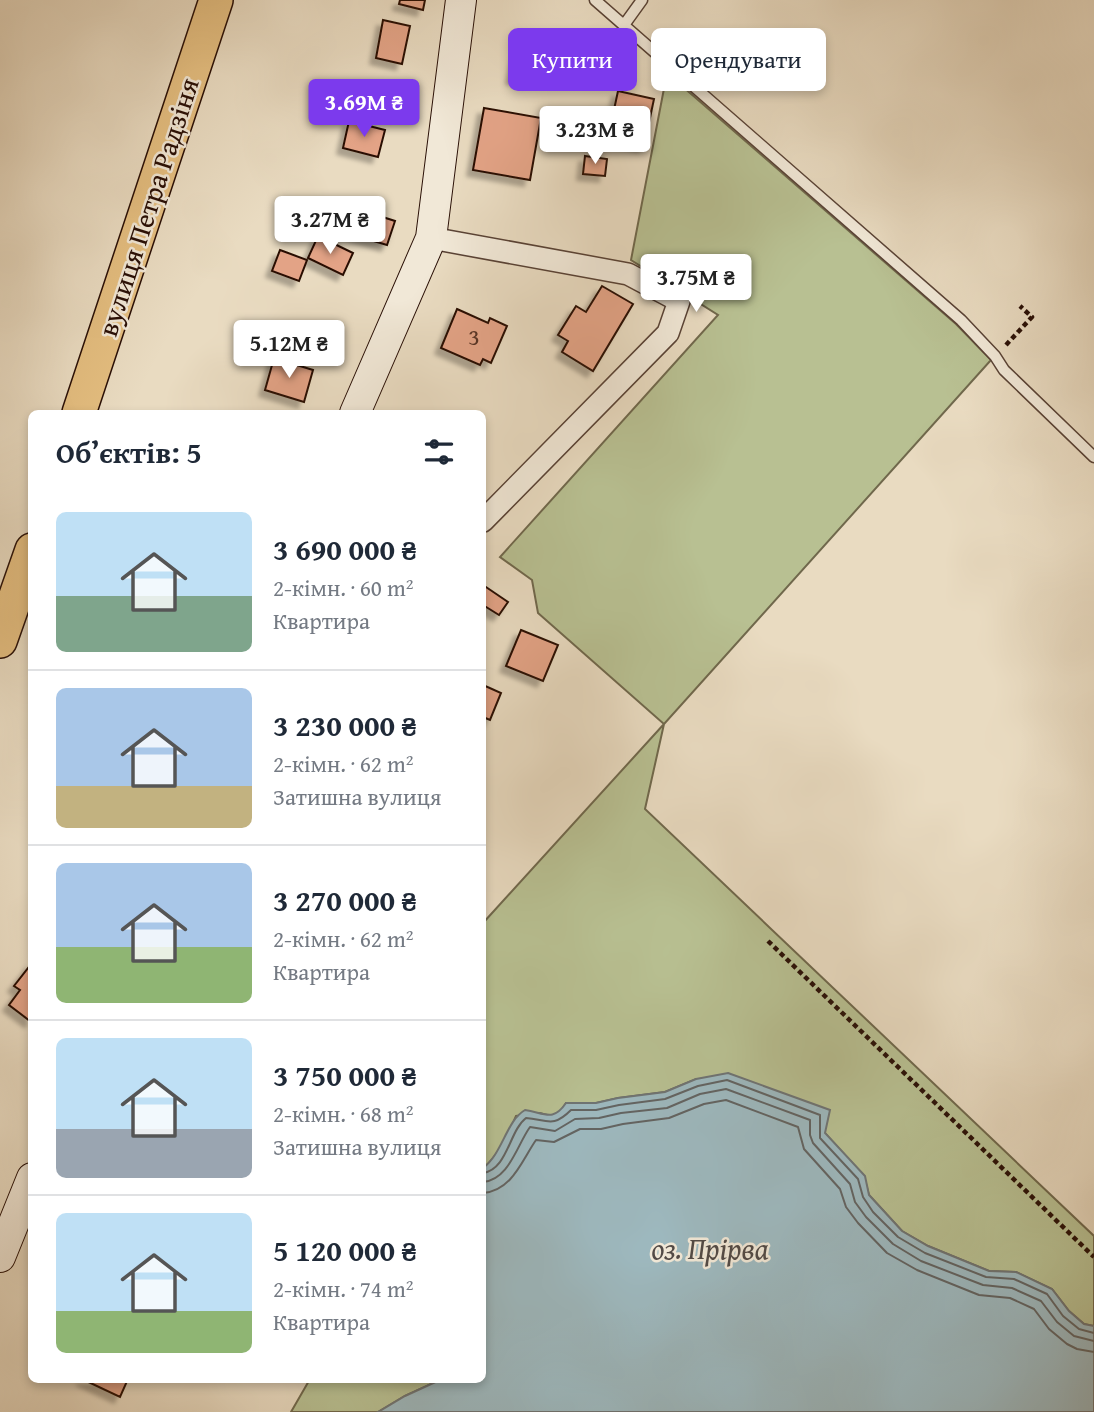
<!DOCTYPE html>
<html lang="uk">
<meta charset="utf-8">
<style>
body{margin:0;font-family:"Gentium Book Plus",serif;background:#f2f2f3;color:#1f2937;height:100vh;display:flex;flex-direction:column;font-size:26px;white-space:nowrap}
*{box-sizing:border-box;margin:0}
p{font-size:23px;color:#747a83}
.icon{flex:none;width:38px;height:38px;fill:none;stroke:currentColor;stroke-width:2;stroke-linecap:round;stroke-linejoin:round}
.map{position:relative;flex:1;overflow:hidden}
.panel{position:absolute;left:28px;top:410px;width:458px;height:973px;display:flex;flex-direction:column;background:#fff;border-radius:10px;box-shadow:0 4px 10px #0003}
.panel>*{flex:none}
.top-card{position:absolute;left:508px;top:28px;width:481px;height:63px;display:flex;gap:14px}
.price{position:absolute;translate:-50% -60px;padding:0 16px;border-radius:7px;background:#fff;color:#222;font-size:23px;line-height:46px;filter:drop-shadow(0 2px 4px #0008)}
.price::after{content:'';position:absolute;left:50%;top:42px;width:21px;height:16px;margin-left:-10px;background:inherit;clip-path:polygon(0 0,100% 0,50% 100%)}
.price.current{background:#7c3aed;color:#fff}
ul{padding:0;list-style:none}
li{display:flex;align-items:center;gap:21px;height:175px;padding:0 28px}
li+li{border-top:2px solid #e0e1e3}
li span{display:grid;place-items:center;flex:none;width:196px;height:140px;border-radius:10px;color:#555}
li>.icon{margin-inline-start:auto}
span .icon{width:84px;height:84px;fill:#fffc;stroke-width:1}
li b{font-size:30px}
h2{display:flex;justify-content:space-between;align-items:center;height:84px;padding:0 28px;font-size:30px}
.pill{padding:0 24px;border-radius:10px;background:#fff;box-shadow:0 4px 10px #0003;font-size:24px;line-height:63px}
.pill.current{background:#7c3aed;color:#fff}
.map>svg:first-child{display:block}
.green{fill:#b8c092;stroke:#70684c;stroke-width:2}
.water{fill:#9db8be;stroke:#6f7474;stroke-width:2}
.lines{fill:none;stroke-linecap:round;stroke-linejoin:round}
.shore{stroke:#636462;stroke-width:2}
.building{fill:#e3a386;stroke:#290f06;stroke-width:2;filter:url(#shadow)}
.lane-casing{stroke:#594235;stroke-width:13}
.street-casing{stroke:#594235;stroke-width:24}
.secondary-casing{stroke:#290f06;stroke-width:32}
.primary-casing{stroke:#290f06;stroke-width:36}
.path{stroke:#290f06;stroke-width:4.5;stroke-dasharray:5 3.5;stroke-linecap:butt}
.lane{stroke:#f1e8d7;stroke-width:10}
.street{stroke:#f1e8d7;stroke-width:21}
.secondary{stroke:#f1e8d7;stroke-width:30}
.primary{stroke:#e4be80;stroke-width:33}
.labels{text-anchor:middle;stroke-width:5;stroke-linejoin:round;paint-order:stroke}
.number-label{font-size:24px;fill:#583426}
.street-label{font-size:28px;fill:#290f06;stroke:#f1e8d7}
.water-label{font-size:30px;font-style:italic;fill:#524a46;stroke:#f1e8d7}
</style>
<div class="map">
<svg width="1094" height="1412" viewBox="0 0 1094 1412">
<defs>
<filter id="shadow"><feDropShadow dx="-6" dy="6" stdDeviation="2" flood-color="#0004"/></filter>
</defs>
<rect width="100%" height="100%" fill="#e9dbc1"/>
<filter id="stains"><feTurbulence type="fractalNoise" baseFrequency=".00286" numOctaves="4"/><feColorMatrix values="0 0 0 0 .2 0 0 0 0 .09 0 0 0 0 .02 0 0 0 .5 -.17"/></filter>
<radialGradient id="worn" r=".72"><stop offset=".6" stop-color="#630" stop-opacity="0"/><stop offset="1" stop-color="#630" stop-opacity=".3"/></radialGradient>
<path class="green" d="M667,73l289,251 35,36 -327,364 -19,85 449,427v90l-10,-2 -15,-13 -17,-22 -36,-17 -27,-1 -61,-25 -26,-15 -33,-36 -5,-19 -39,-43 -129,-54 -31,13 -47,6 -22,5h-30l-6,9 -9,4 -11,-3 -24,3c-8,18 -17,40 -33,52v-245l181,-199 -126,-111 -6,-33 -32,-23 218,-242 -87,-55z
M310,1379h132l-37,17 -27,16h-87z"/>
<path class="water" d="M728,1073l102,37 -5,23 40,43 4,19 33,36 26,15 61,25 27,1 36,17 17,22 15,13 10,2v86h-716l27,-16 37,-17h41v-211c20,-15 23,-47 42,-58 20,3 28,12 41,-7h30l22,-5 47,-6 31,-13z"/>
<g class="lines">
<path class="shore" d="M483,1173c25,-4 26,-42 43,-55 22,2 27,10 45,-8h25l23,-5 46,-6 33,-13 29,-6 93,35v23l38,41 5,18 10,15 25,25 27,16 61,24 28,2 33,15 16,22 16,13 15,4
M483,1182c26,-2 34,-37 47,-55l25,4 20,-12 24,-1 22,-5 46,-5 33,-14 26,-5 84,31v15l3,8 37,41 5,18 11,15 27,27 28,17 62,24 29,3 29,13 16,21 17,14 20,5
M483,1193c29,-2 39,-33 53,-53l18,2 26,-13h21l22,-5 46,-6 35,-14 22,-4 72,27 6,22 36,40 6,18 12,16 29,30 30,17 62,25 31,3 24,11 15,20 18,15 10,5 17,3"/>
</g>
<path class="building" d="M400,0h25l-2,10 -24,-6z
M383,20l27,6 -8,38 -26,-6z
M517,55l16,4 -5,22 -16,-3z
M618,91l36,8 -10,47 -36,-8z
M484,108l57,10 -11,62 -57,-10z
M349,121l36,9 -7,27 -35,-9z
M585,156l22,3 -2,17 -22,-2z
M345,205l50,16 -8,24 -50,-15z
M318,236l35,17 -10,22 -35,-17z
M280,250l27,10 -8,21 -27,-10z
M602,286l31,18 -40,67 -31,-19 6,-11 -10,-6 18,-29 10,6z
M457,309l31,14 2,-5 17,8 -16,37 -8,-4 -3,6 -39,-17z
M274,358l39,12 -9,32 -39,-12z
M483,585l25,17 -9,13 -16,-10z
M521,630l37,15 -15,36 -37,-15z
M483,685l18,8 -11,27 -7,-3z
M32,963v57l-2,1 -21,-16 11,-15 -6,-4z
M82,1379h46l-8,18z"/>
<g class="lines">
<defs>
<path id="lane" d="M595,0l366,320 34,36 9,14 90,87
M624,25l18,-25"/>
<path id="street" d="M431,238l197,36 51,27 -11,32 -185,188"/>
<path id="secondary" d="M355,413l76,-175 30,-238
M0,1257l32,-79"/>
<path id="primary" d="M79,413l137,-413
M0,641l32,-91"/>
</defs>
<use href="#lane" class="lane-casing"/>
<use href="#street" class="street-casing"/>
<use href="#secondary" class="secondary-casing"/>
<use href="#primary" class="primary-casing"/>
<path class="path" d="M1006,345l26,-28 -12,-11
M768,941l326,316"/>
<use href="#lane" class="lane"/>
<use href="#street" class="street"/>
<use href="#secondary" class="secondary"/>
<use href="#primary" class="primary"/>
</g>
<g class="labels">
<g class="number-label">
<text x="474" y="345">3</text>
</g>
<g class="street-label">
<text transform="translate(148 207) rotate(-72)" y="10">вулиця Петра Радзіня</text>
</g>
<g class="water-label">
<text x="710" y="1259">оз. Прірва</text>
</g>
</g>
<rect width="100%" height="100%" filter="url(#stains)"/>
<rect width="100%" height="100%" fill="url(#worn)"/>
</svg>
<b class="price current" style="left:364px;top:139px">3.69M ₴</b>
<b class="price" style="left:595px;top:166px">3.23M ₴</b>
<b class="price" style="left:330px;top:256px">3.27M ₴</b>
<b class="price" style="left:696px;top:314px">3.75M ₴</b>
<b class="price" style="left:289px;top:380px">5.12M ₴</b>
<div class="top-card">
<a class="pill current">Купити</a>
<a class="pill">Орендувати</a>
</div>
<section class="panel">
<h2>Об’єктів: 5<svg class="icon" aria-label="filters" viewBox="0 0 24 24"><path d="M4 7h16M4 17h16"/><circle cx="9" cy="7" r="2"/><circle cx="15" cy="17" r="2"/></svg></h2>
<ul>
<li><span style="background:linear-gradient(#bfe0f5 60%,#7fa58c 0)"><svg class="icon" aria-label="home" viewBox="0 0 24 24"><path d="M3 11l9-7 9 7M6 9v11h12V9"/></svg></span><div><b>3 690 000 ₴</b><p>2-кімн. · 60 m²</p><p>Квартира</p></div></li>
<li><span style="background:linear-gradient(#a9c7e8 70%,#c2b280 0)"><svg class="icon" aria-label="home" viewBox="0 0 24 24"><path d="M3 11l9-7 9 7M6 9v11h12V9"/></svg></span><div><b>3 230 000 ₴</b><p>2-кімн. · 62 m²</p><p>Затишна вулиця</p></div></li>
<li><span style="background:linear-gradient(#a9c7e8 60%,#8fb573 0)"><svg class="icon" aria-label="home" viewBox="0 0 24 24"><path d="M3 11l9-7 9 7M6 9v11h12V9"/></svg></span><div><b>3 270 000 ₴</b><p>2-кімн. · 62 m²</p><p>Квартира</p></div></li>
<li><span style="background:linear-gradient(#bfe0f5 65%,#9aa5b1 0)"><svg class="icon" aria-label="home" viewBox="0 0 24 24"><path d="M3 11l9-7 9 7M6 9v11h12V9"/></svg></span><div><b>3 750 000 ₴</b><p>2-кімн. · 68 m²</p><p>Затишна вулиця</p></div></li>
<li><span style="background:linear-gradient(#bfe0f5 70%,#8fb573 0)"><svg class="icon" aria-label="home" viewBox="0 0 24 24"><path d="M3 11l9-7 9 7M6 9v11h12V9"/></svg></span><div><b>5 120 000 ₴</b><p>2-кімн. · 74 m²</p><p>Квартира</p></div></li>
</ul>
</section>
</div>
